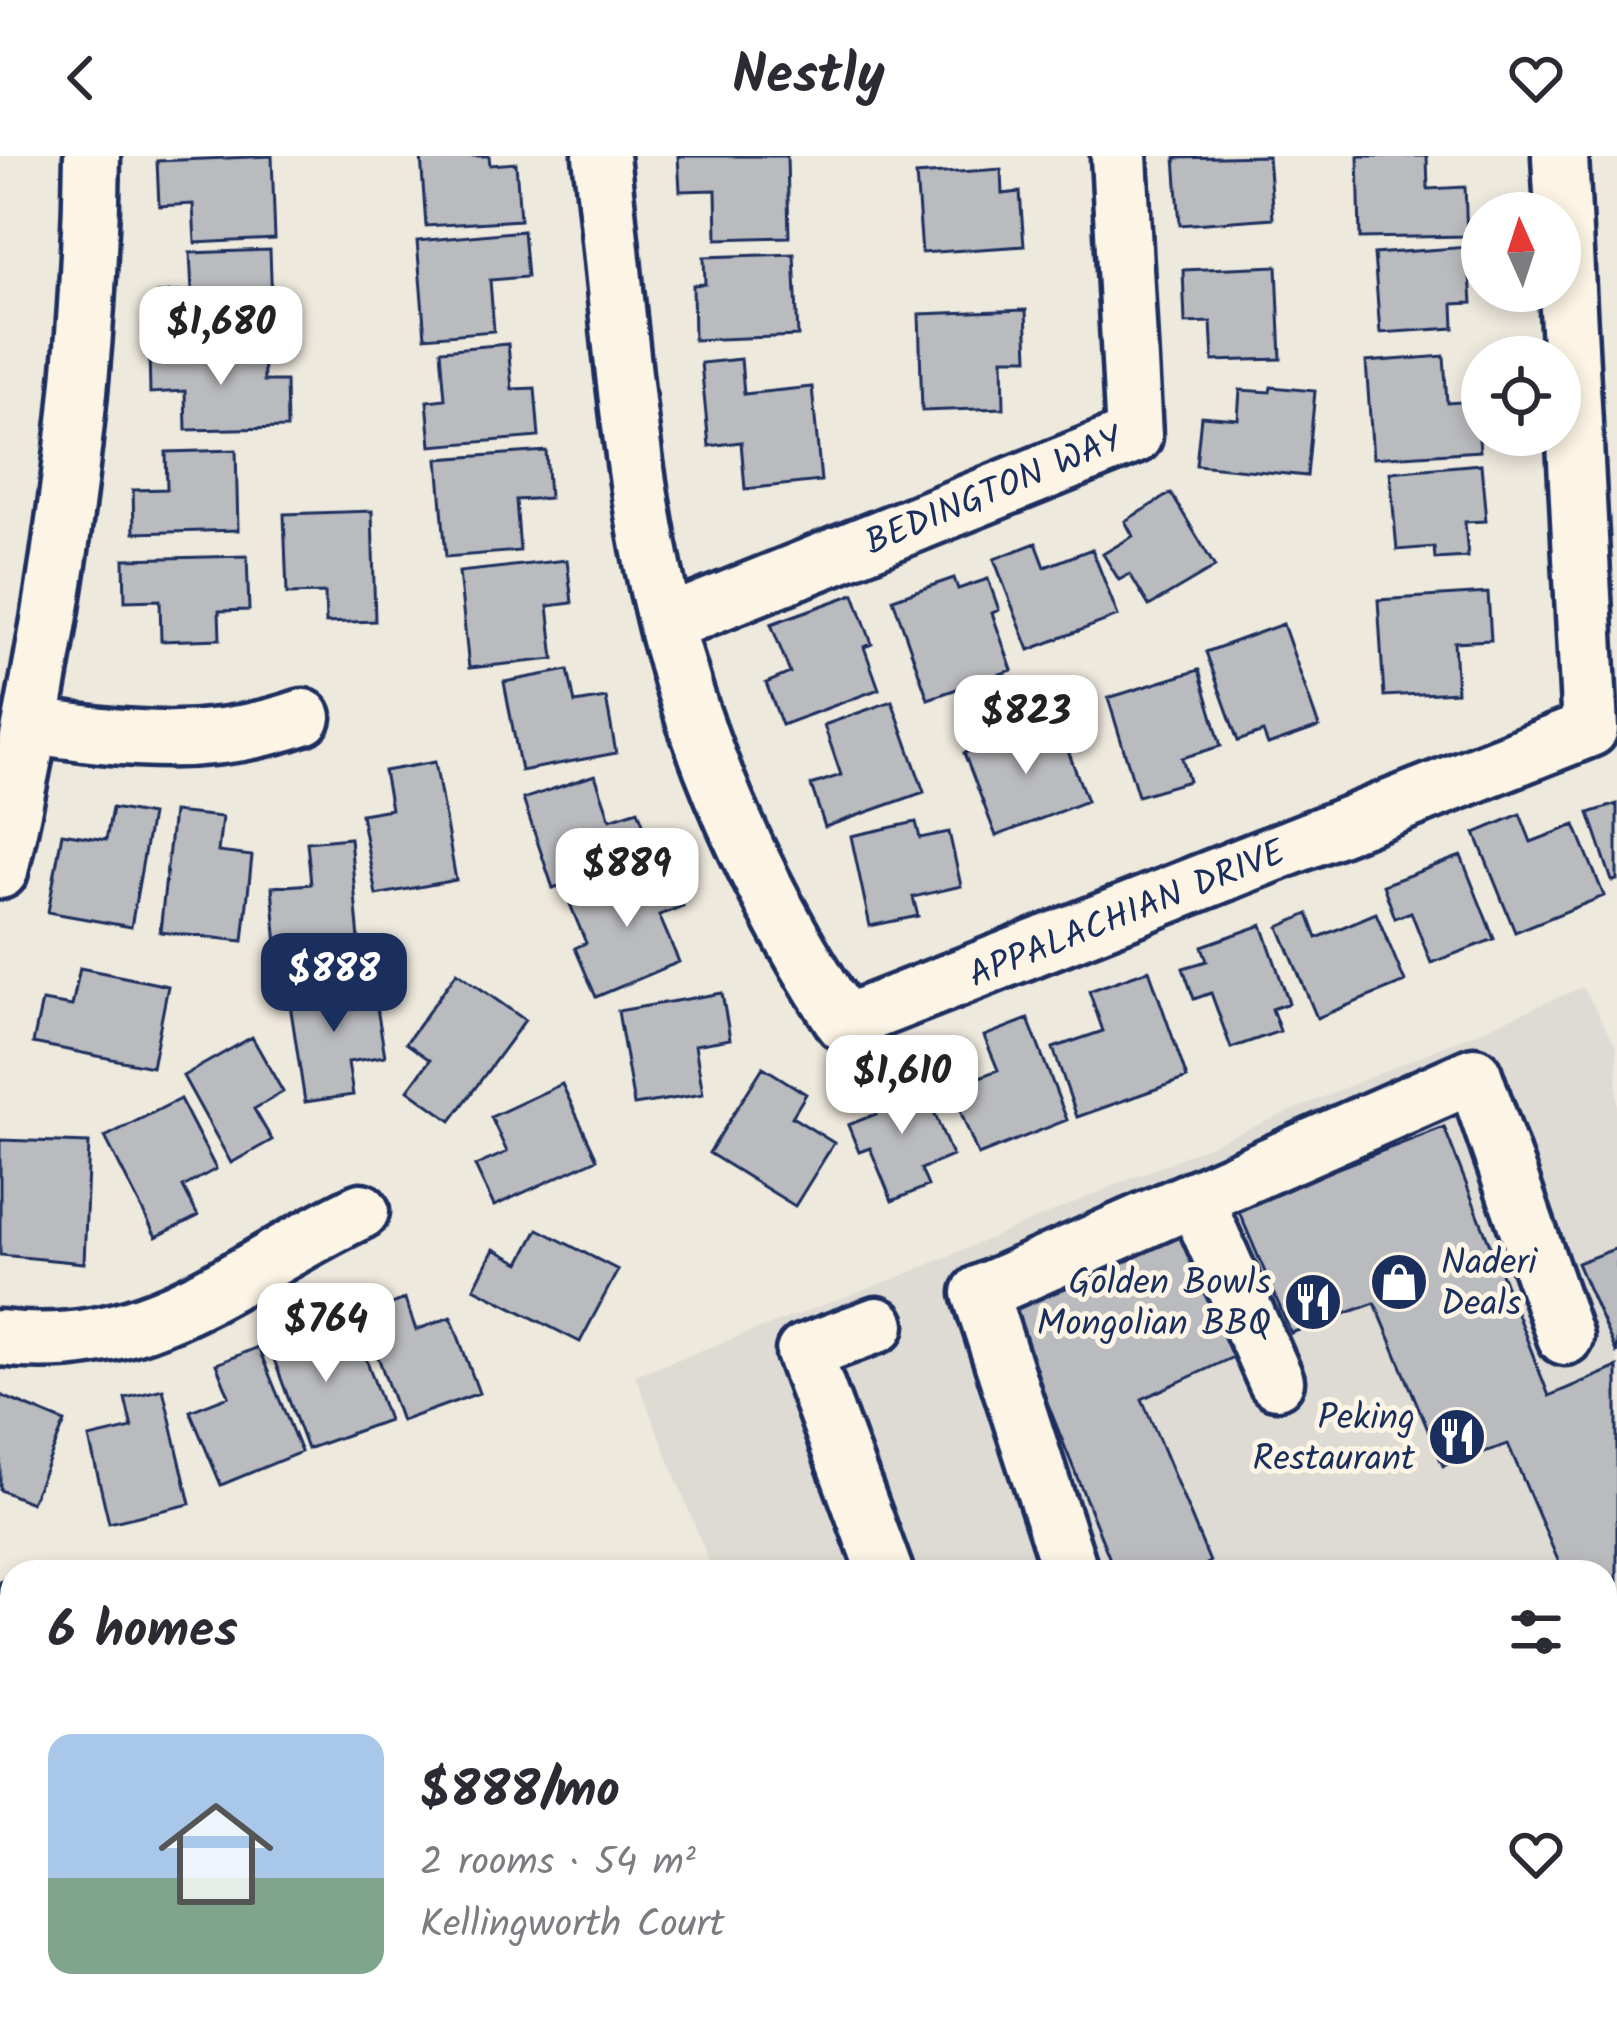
<!DOCTYPE html>
<meta charset="utf-8">
<style>
body{margin:0;font-family:Kalam,sans-serif;background:#f7f7f7;color:#2b2b33;height:100vh;display:flex;flex-direction:column;font-size:45px;white-space:nowrap}
*{box-sizing:border-box;margin:0}
p{font-size:39px;color:#7c7c81}
.icon{flex:none;width:66px;height:66px;fill:none;stroke:currentColor;stroke-width:2;stroke-linecap:round;stroke-linejoin:round}
.map{position:relative;flex:1;overflow:hidden}
.side{position:absolute;left:0px;top:1404px;width:1617px;height:471px;display:flex;flex-direction:column;background:#fff;border-radius:36px 36px 0 0;box-shadow:0 6px 18px #0003}
.side>*{flex:none}
.needle{width:78px;rotate:357deg}
.buttons{position:absolute;left:1461px;top:36px;display:grid;gap:24px}
.buttons a{display:grid;place-items:center;width:120px;height:120px;border-radius:50%;background:#fff;box-shadow:0 6px 18px #0003;font-size:60px}
.price{position:absolute;translate:-50% -102px;padding:0 27px;border-radius:24px;background:#fff;color:#222;font-size:39px;line-height:78px;filter:drop-shadow(0 3px 6px #0008)}
.price::after{content:'';position:absolute;left:50%;top:72px;width:36px;height:27px;margin-left:-18px;background:inherit;clip-path:polygon(0 0,100% 0,50% 100%)}
.price.active{background:#1b2f5e;color:#fff}
ul{padding:0;list-style:none}
li{display:flex;align-items:center;gap:36px;height:300px;padding:0 48px}
li span{display:grid;place-items:center;flex:none;width:336px;height:240px;border-radius:24px;color:#555}
li>.icon{margin-inline-start:auto}
span .icon{width:144px;height:144px;fill:#fffc;stroke-width:1}
li b{font-size:51px}
h2{display:flex;justify-content:space-between;align-items:center;height:144px;padding:0 48px;font-size:51px}
header{display:flex;justify-content:space-between;align-items:center;height:156px;padding:0 48px;background:#fff;font-size:54px;font-weight:800}
.map>svg:first-child{display:block}
.built{fill:#dedbd4}
.building{fill:#babbbe;stroke:#1b2f5e;stroke-width:3}
.lines{fill:none;stroke-linecap:round;stroke-linejoin:round}
.minor-casing{stroke:#1b2f5e;stroke-width:63}
.major-casing{stroke:#1b2f5e;stroke-width:75}
.minor{stroke:#fcf5e5;stroke-width:54}
.major{stroke:#fcf5e5;stroke-width:66}
.labels{text-anchor:middle;stroke-width:10;stroke-linejoin:round;paint-order:stroke}
.street-label{font-size:36px;fill:#1b2f5e;stroke:#fcf5e5}
.poi-label{font-size:36px;fill:#1b2f5e;stroke:#fcf5e5;text-anchor:end}
</style>
<header><svg class="icon" aria-label="back" viewBox="0 0 24 24"><path d="M15 5l-7 7 7 7"/></svg>Nestly<svg class="icon" aria-label="heart" viewBox="0 0 24 24"><path d="M12 20l-8-8c-3-5 5-10 8-4 3-6 11-1 8 4z"/></svg></header>
<div class="map">
<svg width="1617" height="1874" viewBox="0 0 1617 1874">
<rect width="100%" height="100%" fill="#eee9dd"/>
<filter id="ink" filterUnits="userSpaceOnUse"><feTurbulence type="fractalNoise" baseFrequency=".00833" numOctaves="2"/><feDisplacementMap in="SourceGraphic" scale="24" xChannelSelector="R" yChannelSelector="G"/><feConvolveMatrix kernelMatrix="1 2 1 2 8 2 1 2 1" color-interpolation-filters="sRGB"/></filter>
<g filter="url(#ink)">
<path class="built" d="M1583,831l34,60v834l-12,8v-317h-892l-78,-197 264,-98z
M891,1863h536l-15,11h-516z"/>
<path class="building" d="M272,0l3,83 -80,4 -2,-39 -34,2 -2,-45z
M421,0h68l1,9 26,-2 4,57 -94,6z
M678,0h109l2,81 -72,2 -1,-49 -36,1z
M1268,0l5,62 -93,7 -5,-67z
M1358,0h69l1,33 37,-2 2,49 -107,2z
M1001,13l1,25 18,-2 4,54 -102,7 -6,-78z
M523,75l4,46 -37,3 4,51 -69,6 -8,-96z
M1468,91l4,56 -19,1 1,24 -74,5 -6,-79z
M270,94l3,83 -114,4 -2,-44 35,-2 -2,-38z
M794,98l4,82 -104,4 -1,-55 12,-1 -1,-27z
M1277,110l4,93 -68,2 -2,-39 -26,1 -2,-53z
M1026,154l2,48h-25l1,50 -82,3 -3,-97z
M508,188l4,45 23,-1 4,49 -108,9 -4,-45 18,-2 -4,-49z
M263,191l1,34h22l1,47 -101,2 -1,-39 -35,2 -1,-43z
M1444,200l3,47 29,-2 4,50 -107,7 -7,-96z
M741,203l3,35 68,-7 9,94 -76,8 -4,-47 -32,4 -8,-83z
M1271,231l44,4 -8,85 -111,-11 5,-49 37,3 2,-29 30,2z
M236,294l2,80 -104,3 -1,-43 34,-1 -1,-37z
M546,295l3,47 -33,2 4,51 -74,6 -8,-98z
M1481,308l5,57 -21,1 3,35 -33,2 -1,-12 -37,3 -7,-78z
M1171,337l44,74 -66,39 -19,-32 -11,6 -16,-26 30,-18 -8,-15z
M372,355l3,110 -49,2 -1,-30 -38,1 -3,-80z
M1036,387l9,24 47,-18 26,67 -89,34 -35,-91z
M247,400l2,54 -30,1 1,28 -59,2 -1,-41 -35,1 -1,-42z
M567,404l5,43 -24,3 6,53 -85,9 -10,-96z
M954,422l4,11 30,-10 11,31 -7,3 20,57 -84,29 -35,-100z
M1488,437l3,47 -37,2 3,50 -73,4 -6,-96z
M854,438l18,50 -8,3 15,42 -97,36 -16,-42 24,-10 -19,-49z
M1283,468l36,103 -51,18 -5,-13 -25,9 -32,-89z
M568,514l7,33 31,-5 10,55 -95,18 -17,-89z
M1199,514l22,76 -39,12 7,23 -51,15 -30,-98z
M892,545l32,91 -99,35 -14,-42 30,-10 -17,-50z
M1056,563l31,82 -91,35 -32,-83z
M435,606l21,118 -80,15 -15,-81 30,-5 -7,-38z
M595,619l15,44 28,-9 16,43 -101,35 -30,-89z
M1617,648v76l-5,1 -23,-68z
M112,652l39,7 -20,112 -83,-15 14,-79 44,7z
M173,656l49,5 -4,35 34,4 -9,85 -83,-9z
M1520,658l11,28 44,-17 29,71 -89,36 -40,-99z
M916,666l4,16 29,-6 12,54 -48,11 5,19 -48,10 -19,-90z
M350,682l9,102 -82,6 -5,-59 39,-3 -4,-42z
M1461,700l33,83 -63,24 -20,-51 -16,6 -12,-33z
M665,708l18,42 -24,9 20,47 -83,35 -21,-49 11,-5 -16,-39z
M1376,757l29,69 -88,36 -38,-91 29,-13 9,24z
M1262,769l27,78 -17,6 8,22 -49,17 -20,-55 -17,6 -11,-31 24,-7 -5,-15z
M80,812l88,18 -16,81 -119,-24 9,-42 30,5z
M1149,814l38,108 -110,39 -24,-69 50,-17 -14,-40z
M457,816l68,48 -74,101 -43,-31 22,-30 -24,-17z
M372,822l13,78 -37,6 5,33 -48,7 -17,-111z
M722,837l8,46 -35,6 8,49 -69,11 -16,-94z
M1028,863l39,101 -89,35 -27,-67 47,-18 -14,-34z
M252,881l31,55 -29,17 18,31 -41,23 -48,-87z
M763,911l43,27 -14,23 42,26 -39,63 -86,-53z
M920,921l32,79 -31,13 7,17 -36,15 -22,-53 -11,4 -11,-27 28,-11 -7,-16z
M562,928l35,75 -103,47 -19,-40 32,-14 -16,-35z
M180,943l36,70 -33,18 15,29 -42,21 -51,-100z
M1444,971l105,269 68,-29v245l-12,-26v-14h-7l-3,-7 -32,7 -55,-128 -65,22 -68,-163 -84,30 -54,-126z
M0,984l89,3 -5,120 -84,-8z
M538,1073l80,41 -38,72 -106,-54 20,-39 26,14z
M1179,1078l54,123 -91,42 68,163 -16,10h-79l-106,-265z
M1617,1092v106l-40,-91z
M405,1143l11,31 35,-13 28,76 -78,28 -38,-106z
M307,1165l10,29 41,-14 30,84 -81,29 -42,-114z
M258,1191l43,105 -80,33 -31,-74 39,-15 -13,-32z
M163,1233l27,115 -81,19 -20,-85 43,-10 -7,-30z
M0,1239l65,27 -34,81 -31,-13z
M0,1425h12v67l-12,1z
M0,1506h12v127l-12,1z"/>
<g class="lines">
<defs>
<path id="minor" d="M601,0c17,144 25,292 57,434 34,155 99,300 186,433l746,-294 -30,-573
M666,468l468,-188 -15,-280
M33,570c97,14 175,24 270,-9
M0,715c53,-236 89,-473 92,-715
M1195,1042l81,183
M877,1169l-73,27 81,220
M0,1182c152,19 235,-68 361,-127
M1068,1408l-88,-271 494,-218 91,262
M792,1863l4,11
M1086,1863l6,11"/>
<path id="major" d="M1605,1836l12,-8
M1551,1874l16,-11"/>
</defs>
<use href="#minor" class="minor-casing"/>
<use href="#major" class="major-casing"/>
<use href="#minor" class="minor"/>
<use href="#major" class="major"/>
</g>
</g>
<defs>
<symbol id="shop-disc" viewBox="-11 -11 22 22"><circle r="9.5" fill="#1b2f5e" stroke="#fcf5e5"/><path d="M-5-2.5h2.3a2.7 3.5 0 0 1 5.4 0H5L5.5 6h-11ZM-1.5-2.5h3a1.5 2.3 0 0 0-3 0Z" fill="#fff"/></symbol>
<symbol id="restaurant-disc" viewBox="-11 -11 22 22"><circle r="9.5" fill="#1b2f5e" stroke="#fcf5e5"/><path d="M-5-6h1v4h1v-4h1v4h1v-4h1v5L-1.5 .5V6h-2V.5L-5-1ZM5-6V6H3V1.5H1.5Q1.5-4 5-6Z" fill="#fff"/></symbol>
</defs>
<g fill-rule="evenodd">
<use href="#shop-disc" x="1366" y="1093" width="66" height="66"/>
<use href="#restaurant-disc" x="1280" y="1113" width="66" height="66"/>
<use href="#restaurant-disc" x="1424" y="1248" width="66" height="66"/>
</g>
<g class="labels">
<g class="street-label">
<text transform="translate(993 333) rotate(-23)" y="13">BEDINGTON WAY</text>
<text transform="translate(1126 756) rotate(-22)" y="13">APPALACHIAN DRIVE</text>
</g>
<g class="poi-label">
<text x="1441" y="1118" text-anchor="start">Naderi<tspan x="1441" dy="41">Deals</tspan></text>
<text x="1271" y="1138">Golden Bowls<tspan x="1271" dy="41">Mongolian BBQ</tspan></text>
<text x="1415" y="1273">Peking<tspan x="1415" dy="41">Restaurant</tspan></text>
</g>
</g>
</svg>
<div class="buttons">
<a><svg class="needle" viewBox="-14 -14 28 28"><path d="M0-13l5 13h-10z" fill="#e53935"/><path d="M0 13l5-13h-10z" fill="#7c7c81"/></svg></a>
<a><svg class="icon" aria-label="locate" viewBox="0 0 24 24"><circle cx="12" cy="12" r="6"/><path d="M12 2v4M12 18v4M2 12h4M18 12h4"/></svg></a>
</div>
<b class="price" style="left:221px;top:232px">$1,680</b>
<b class="price" style="left:1026px;top:621px">$823</b>
<b class="price" style="left:627px;top:774px">$889</b>
<b class="price active" style="left:334px;top:879px">$888</b>
<b class="price" style="left:902px;top:981px">$1,610</b>
<b class="price" style="left:326px;top:1229px">$764</b>
<section class="side">
<h2>6 homes<svg class="icon" aria-label="filters" viewBox="0 0 24 24"><path d="M4 7h16M4 17h16"/><circle cx="9" cy="7" r="2"/><circle cx="15" cy="17" r="2"/></svg></h2>
<ul>
<li><span style="background:linear-gradient(#a9c7e8 60%,#7fa58c 0)"><svg class="icon" aria-label="home" viewBox="0 0 24 24"><path d="M3 11l9-7 9 7M6 9v11h12V9"/></svg></span><div><b>$888/mo</b><p>2 rooms · 54 m²</p><p>Kellingworth Court</p></div><svg class="icon" aria-label="heart" viewBox="0 0 24 24"><path d="M12 20l-8-8c-3-5 5-10 8-4 3-6 11-1 8 4z"/></svg></li>
</ul>
</section>
</div>
